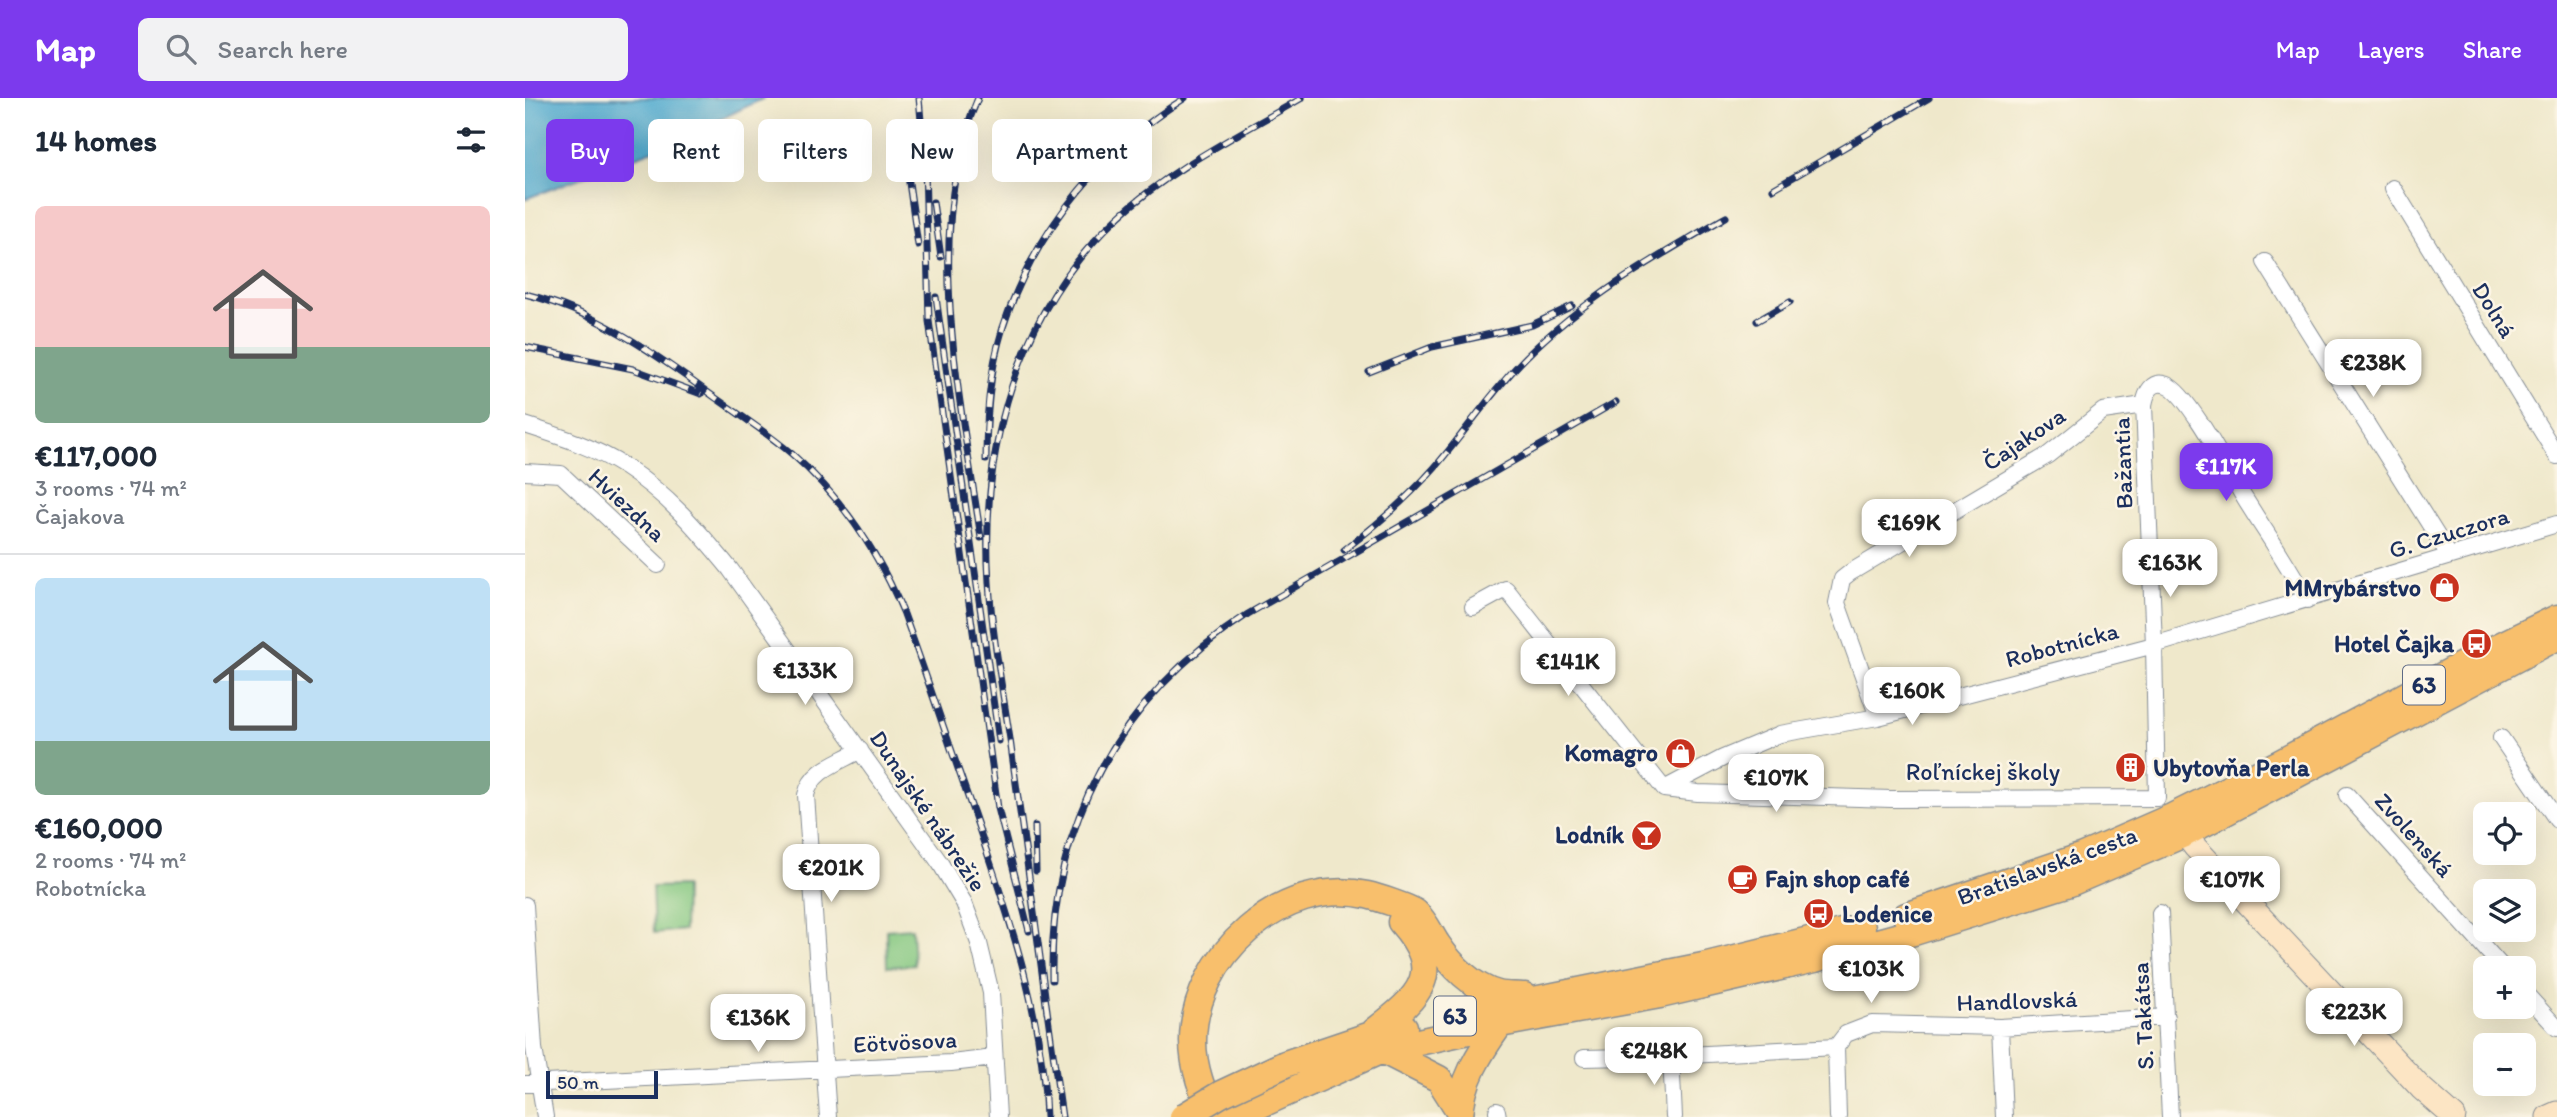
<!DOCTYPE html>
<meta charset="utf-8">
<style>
body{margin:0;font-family:Itim,sans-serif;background:#f2f2f3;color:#1f2937;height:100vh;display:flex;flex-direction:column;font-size:26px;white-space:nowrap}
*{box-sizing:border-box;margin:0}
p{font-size:23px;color:#747a83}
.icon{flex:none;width:38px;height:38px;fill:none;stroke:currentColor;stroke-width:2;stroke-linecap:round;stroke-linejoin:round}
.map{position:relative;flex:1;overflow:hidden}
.panel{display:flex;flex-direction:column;background:#fff;width:525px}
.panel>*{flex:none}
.hud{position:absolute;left:21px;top:21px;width:665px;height:63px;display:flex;gap:14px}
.buttons{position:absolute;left:1948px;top:704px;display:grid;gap:14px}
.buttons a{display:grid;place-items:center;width:63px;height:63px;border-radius:10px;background:#fff;box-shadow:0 7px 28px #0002;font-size:35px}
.scale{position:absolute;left:21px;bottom:18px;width:112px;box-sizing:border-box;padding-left:7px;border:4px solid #1b2f5e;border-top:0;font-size:19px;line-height:24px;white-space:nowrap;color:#1b2f5e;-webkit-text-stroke:5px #fcf5e5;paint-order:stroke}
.price{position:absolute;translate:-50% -60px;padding:0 16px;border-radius:14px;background:#fff;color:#222;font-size:23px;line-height:46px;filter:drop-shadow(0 2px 4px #0008)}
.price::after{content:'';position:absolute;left:50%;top:42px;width:21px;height:16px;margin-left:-10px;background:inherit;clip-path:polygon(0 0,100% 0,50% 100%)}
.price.active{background:#7c3aed;color:#fff}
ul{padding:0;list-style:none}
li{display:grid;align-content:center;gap:14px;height:371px;padding:0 35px}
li+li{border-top:2px solid #e0e1e3}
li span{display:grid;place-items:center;height:217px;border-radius:10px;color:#555}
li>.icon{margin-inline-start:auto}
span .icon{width:126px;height:126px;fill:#fffc;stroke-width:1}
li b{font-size:30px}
h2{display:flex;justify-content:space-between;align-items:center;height:84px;padding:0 35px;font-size:30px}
.chip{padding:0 24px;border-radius:10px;background:#fff;box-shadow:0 7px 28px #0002;font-size:24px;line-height:63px}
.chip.active{background:#7c3aed;color:#fff}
header{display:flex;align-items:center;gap:42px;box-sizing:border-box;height:98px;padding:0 35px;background:#7c3aed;color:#fff}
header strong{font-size:33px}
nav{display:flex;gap:38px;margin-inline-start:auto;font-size:24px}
.search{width:490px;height:63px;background:#f2f2f3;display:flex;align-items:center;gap:18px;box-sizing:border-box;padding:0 24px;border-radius:10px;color:#747a83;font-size:26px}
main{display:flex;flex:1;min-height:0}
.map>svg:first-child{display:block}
.green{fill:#84c780;stroke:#507b6f;stroke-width:2}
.water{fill:#52acd0;stroke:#366e97;stroke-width:2}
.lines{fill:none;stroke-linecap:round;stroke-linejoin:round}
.minor-casing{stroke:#858c94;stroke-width:18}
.secondary-casing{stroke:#858c94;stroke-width:25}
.primary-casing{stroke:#858c94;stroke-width:29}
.minor{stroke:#fff;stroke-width:16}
.secondary{stroke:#fce5c4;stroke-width:23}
.primary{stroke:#f8bf6c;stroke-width:26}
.rail-casing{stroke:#1b2f5e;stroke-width:7}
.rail{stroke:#fcf5e5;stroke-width:4.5;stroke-dasharray:13;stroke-linecap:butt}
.primary-bridge-casing{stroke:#858c94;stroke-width:29;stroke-linecap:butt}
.primary-bridge{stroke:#f8bf6c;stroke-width:26}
.labels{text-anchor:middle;stroke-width:5;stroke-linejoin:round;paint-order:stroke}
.shield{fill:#fcf5e5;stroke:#5e6a86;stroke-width:2}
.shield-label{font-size:23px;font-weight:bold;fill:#1b2f5e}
.street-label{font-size:24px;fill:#1b2f5e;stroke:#fcf5e5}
.poi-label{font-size:24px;font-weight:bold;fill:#1b2f5e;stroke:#fcf5e5;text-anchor:end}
</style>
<header>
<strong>Map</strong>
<div class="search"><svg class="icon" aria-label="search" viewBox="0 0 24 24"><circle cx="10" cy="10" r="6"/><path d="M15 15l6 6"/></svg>Search here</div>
<nav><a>Map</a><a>Layers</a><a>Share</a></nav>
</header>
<main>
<section class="panel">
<h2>14 homes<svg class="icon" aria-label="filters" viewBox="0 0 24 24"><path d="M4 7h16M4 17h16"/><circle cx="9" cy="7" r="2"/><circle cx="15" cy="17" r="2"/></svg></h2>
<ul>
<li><span style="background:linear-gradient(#f6c9c9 65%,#7fa58c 0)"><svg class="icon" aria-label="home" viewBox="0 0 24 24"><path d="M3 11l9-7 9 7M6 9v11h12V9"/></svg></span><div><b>€117,000</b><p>3 rooms · 74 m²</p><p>Čajakova</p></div></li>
<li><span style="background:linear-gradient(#bfe0f5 75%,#7fa58c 0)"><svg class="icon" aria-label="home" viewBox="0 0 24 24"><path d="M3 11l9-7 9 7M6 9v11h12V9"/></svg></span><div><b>€160,000</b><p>2 rooms · 74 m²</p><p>Robotnícka</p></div></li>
</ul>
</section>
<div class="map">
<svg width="2032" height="1019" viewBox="0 0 2032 1019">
<rect width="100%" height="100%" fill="#fcf5e5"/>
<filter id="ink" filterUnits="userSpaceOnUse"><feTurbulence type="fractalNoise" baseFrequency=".0143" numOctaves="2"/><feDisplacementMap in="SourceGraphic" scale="14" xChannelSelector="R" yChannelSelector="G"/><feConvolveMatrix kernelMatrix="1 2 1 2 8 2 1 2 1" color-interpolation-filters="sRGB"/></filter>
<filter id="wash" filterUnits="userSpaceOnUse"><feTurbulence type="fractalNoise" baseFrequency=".00686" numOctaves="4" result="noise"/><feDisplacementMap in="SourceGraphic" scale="28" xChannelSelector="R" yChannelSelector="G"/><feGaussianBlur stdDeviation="1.57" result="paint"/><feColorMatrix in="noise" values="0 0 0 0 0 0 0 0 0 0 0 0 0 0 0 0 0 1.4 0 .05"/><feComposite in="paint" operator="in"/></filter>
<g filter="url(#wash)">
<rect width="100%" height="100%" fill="#efe8cb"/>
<path class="green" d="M160,788l-1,44 -30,3 -2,-46z
M387,830l2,37 -27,2 -1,-37z"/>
<path class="water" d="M0,0h239l-95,46 -144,55z"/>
</g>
<g filter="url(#ink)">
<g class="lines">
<defs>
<path id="minor" d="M1868,90l164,268
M1740,164l184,293
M0,327c34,11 69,22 100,42 42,27 74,64 105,102l210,294 24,40 15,40 12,50 7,124
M0,374l36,2 97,91
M948,509l33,-18 158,200 34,4 193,6 266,-1
M1353,619l-41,-114 5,-24 9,-7 197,-117 55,-44 41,-6
M1976,640l56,82
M1139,691l59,-31 57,-24 98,-17 276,-72 403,-121
M1822,697l156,173
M1632,700l-3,-153 -10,-240c2,-12 8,-26 23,-20 22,9 64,91 78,114 21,34 44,66 62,101
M0,807l9,143 11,69
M1635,815l10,204
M1998,893l34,37
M1475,929l4,90
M1311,949l2,70
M1146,958l3,61
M1059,960l87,-2 165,-9 10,-13 26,-10 128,3 166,-10
M0,986l426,-21 43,-5
M972,1013l1,6
M303,1019l-22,-322c6,-26 33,-32 54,-45"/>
<path id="secondary" d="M1648,721l22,28 226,241 33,29
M2023,1019l9,-4"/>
<path id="primary" d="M1381,818l177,-60 89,-39 106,-53 203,-109 76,-37
M954,913l224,-45 159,-39
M850,933c45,-35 71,-58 26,-109
M857,952l57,29 21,33
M760,966l86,-29 33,-8
M689,1019c-11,-24 -21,-49 -21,-76 0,-84 89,-165 174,-146 9,2 44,13 49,18 9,8 15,22 21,31 14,21 36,44 61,50 8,2 18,1 26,2
M708,1019l149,-67 118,-26 160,-29 155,-36 99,-27 156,-49 114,-49 373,-197
M935,1019c1,-36 20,-65 40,-93"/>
</defs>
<use href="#minor" class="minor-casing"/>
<use href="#secondary" class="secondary-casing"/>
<use href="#primary" class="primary-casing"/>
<use href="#minor" class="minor"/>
<use href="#secondary" class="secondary"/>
<use href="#primary" class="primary"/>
<defs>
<path id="rail" d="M394,0l6,68 4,155 69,487 31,123
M453,0c-57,131 -17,304 3,440
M381,64l12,83
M1248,91l156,-91
M408,104l8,55
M0,196c69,17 125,56 181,97 29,21 59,40 86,63 50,44 87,99 112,160 24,66 46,133 70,200 34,100 69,197 72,303
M411,199l63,444
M1232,223l33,-19
M0,249l108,22 68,25
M844,274l63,-25 100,-22 40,-19
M461,362c0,-49 4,-100 22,-147 32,-88 98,-166 177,-215
M819,452c33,-25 64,-52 91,-83 31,-36 57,-76 91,-110 60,-60 127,-98 200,-140
M510,728l1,45
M527,882c-3,-155 66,-282 196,-366l368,-212
M521,905l16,114
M522,914c-11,-91 -25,-182 -37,-273 -8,-52 -18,-105 -21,-157 -9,-133 28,-270 127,-363 55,-51 122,-84 186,-121"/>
</defs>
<use href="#rail" class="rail-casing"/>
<use href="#rail" class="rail"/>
<defs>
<path id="primary-bridge" d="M658,1019l38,-23 64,-30"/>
</defs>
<use href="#primary-bridge" class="primary-bridge-casing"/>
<use href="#primary-bridge" class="primary-bridge"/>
</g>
</g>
<defs>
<symbol id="shop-disc" viewBox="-11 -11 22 22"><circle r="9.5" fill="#c8321e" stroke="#fcf5e5"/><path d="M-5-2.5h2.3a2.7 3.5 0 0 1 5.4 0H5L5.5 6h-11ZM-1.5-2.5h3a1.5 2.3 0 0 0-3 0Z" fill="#fff"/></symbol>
<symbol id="bus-disc" viewBox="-11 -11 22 22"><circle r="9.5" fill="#c8321e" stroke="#fcf5e5"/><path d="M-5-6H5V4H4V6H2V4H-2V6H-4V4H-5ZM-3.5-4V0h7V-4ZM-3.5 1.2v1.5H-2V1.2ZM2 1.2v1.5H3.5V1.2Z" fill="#fff"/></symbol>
<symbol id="building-disc" viewBox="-11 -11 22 22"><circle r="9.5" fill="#c8321e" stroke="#fcf5e5"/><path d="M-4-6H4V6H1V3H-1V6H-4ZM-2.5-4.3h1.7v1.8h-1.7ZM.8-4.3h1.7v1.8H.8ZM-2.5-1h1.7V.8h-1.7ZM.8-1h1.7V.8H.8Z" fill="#fff"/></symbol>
<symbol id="bar-disc" viewBox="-11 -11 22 22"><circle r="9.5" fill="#c8321e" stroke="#fcf5e5"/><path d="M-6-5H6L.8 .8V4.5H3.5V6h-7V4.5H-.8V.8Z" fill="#fff"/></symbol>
<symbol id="cafe-disc" viewBox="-11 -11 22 22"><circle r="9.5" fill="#c8321e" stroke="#fcf5e5"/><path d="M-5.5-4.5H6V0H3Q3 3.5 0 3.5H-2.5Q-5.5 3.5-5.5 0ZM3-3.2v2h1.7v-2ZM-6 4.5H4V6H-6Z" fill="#fff"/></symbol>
</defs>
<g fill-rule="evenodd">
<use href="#shop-disc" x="1902" y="472" width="35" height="35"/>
<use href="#bus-disc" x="1934" y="528" width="35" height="35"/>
<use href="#shop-disc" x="1138" y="638" width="35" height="35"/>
<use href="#building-disc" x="1588" y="652" width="35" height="35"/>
<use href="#bar-disc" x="1104" y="720" width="35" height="35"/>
<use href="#cafe-disc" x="1200" y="764" width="35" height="35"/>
<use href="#bus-disc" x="1276" y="798" width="35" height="35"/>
</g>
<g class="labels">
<g class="shield">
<rect x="1878" y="567.5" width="42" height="39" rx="5"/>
<rect x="909" y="898.5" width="42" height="39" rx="5"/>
</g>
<g class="shield-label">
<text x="1899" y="595">63</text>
<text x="930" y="926">63</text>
</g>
<g class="street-label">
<text transform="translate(1969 212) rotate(58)" y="8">Dolná</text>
<text transform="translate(1499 341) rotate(-34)" y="8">Čajakova</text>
<text transform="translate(1598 365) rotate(-92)" y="8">Bažantia</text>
<text transform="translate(102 407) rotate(43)" y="8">Hviezdna</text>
<text transform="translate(1924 435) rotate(-17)" y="8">G. Czuczora</text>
<text transform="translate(1537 547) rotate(-15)" y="8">Robotnícka</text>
<text x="1458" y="682">Roľníckej školy</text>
<text transform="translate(403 713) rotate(56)" y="8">Dunajské nábrežie</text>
<text transform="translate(1889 737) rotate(48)" y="8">Zvolenská</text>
<text transform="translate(1522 768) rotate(-20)" y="8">Bratislavská cesta</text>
<text transform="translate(1492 903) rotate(-2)" y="8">Handlovská</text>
<text transform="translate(1618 918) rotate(-93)" y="8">S. Takátsa</text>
<text transform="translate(380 944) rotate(-3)" y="8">Eötvösova</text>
</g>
<g class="poi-label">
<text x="1896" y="498">MMrybárstvo</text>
<text x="1929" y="554">Hotel Čajka</text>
<text x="1133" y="663">Komagro</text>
<text x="1628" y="678" text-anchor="start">Ubytovňa Perla</text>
<text x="1099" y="745">Lodník</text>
<text x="1240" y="789" text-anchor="start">Fajn shop café</text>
<text x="1317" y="824" text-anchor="start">Lodenice</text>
</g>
</g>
</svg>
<div class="buttons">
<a><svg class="icon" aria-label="locate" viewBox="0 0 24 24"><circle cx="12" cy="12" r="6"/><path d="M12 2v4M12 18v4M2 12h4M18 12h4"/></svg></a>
<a><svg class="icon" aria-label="layers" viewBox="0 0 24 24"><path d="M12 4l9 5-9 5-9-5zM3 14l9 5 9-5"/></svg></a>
<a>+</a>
<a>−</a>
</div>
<div class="scale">50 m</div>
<b class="price" style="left:1848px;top:301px">€238K</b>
<b class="price active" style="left:1701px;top:405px">€117K</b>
<b class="price" style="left:1384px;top:461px">€169K</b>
<b class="price" style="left:1645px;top:501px">€163K</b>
<b class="price" style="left:1043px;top:600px">€141K</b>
<b class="price" style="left:280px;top:609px">€133K</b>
<b class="price" style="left:1387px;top:629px">€160K</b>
<b class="price" style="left:1251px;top:716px">€107K</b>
<b class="price" style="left:306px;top:806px">€201K</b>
<b class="price" style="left:1707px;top:818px">€107K</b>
<b class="price" style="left:1346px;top:907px">€103K</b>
<b class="price" style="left:1829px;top:950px">€223K</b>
<b class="price" style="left:233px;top:956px">€136K</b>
<b class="price" style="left:1129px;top:989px">€248K</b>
<div class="hud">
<a class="chip active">Buy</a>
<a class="chip">Rent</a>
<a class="chip">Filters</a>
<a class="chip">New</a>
<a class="chip">Apartment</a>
</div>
</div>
</main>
